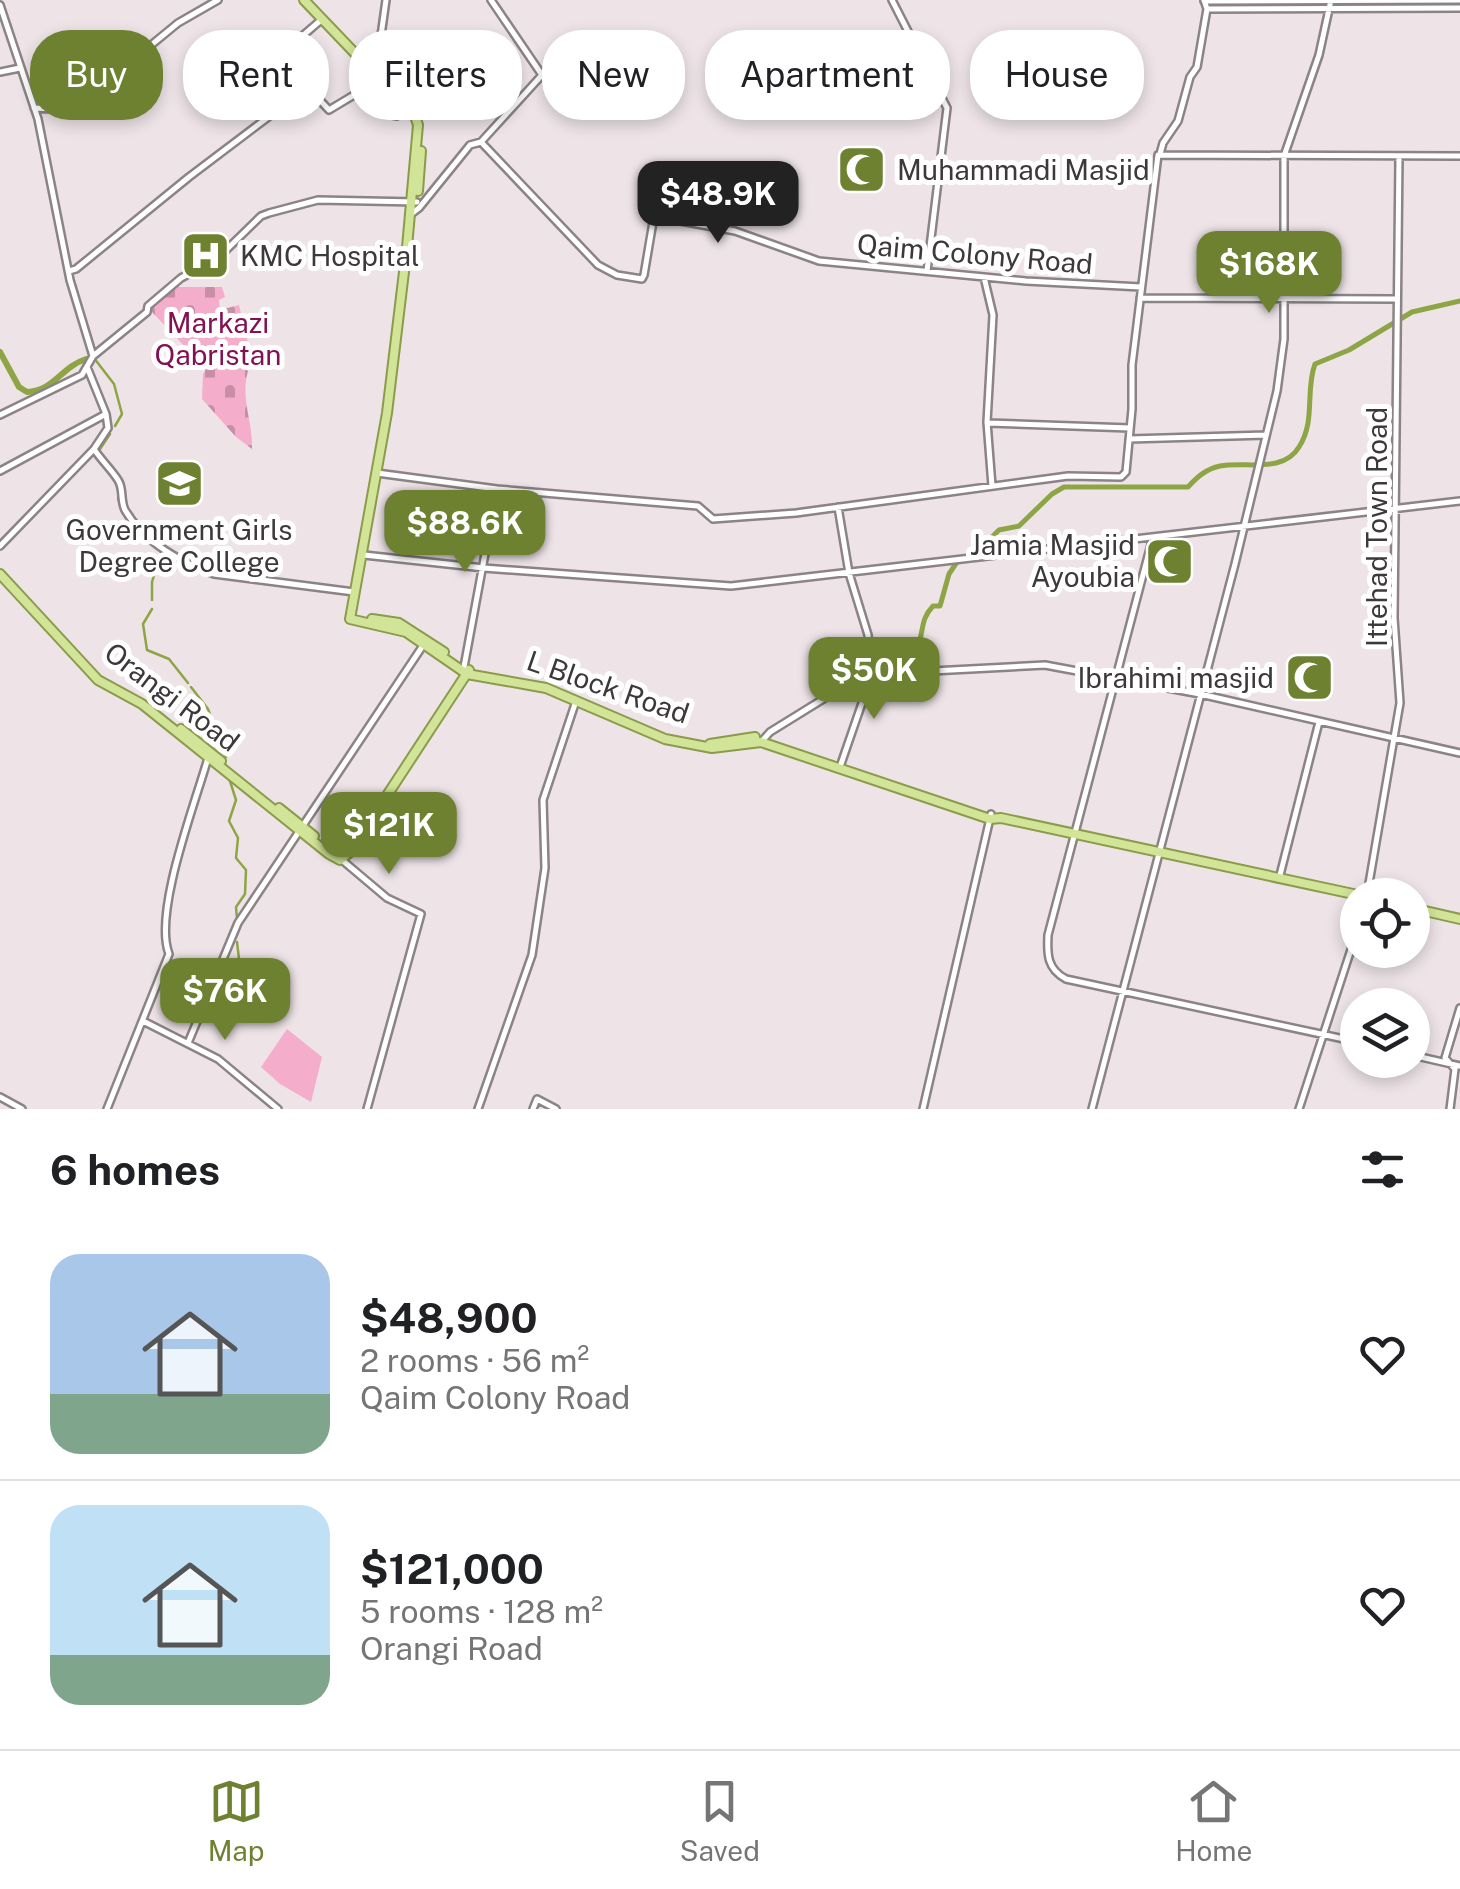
<!DOCTYPE html>
<meta charset="utf-8">
<style>
body{margin:0;font-family:"Public Sans",sans-serif;background:#f2f2f2;color:#202124;height:100vh;display:flex;flex-direction:column;font-size:38px;white-space:nowrap}
*{box-sizing:border-box;margin:0}
p{font-size:32px;color:#757577}
.icon{flex:none;width:55px;height:55px;fill:none;stroke:currentColor;stroke-width:2;stroke-linecap:round;stroke-linejoin:round}
.map{position:relative;height:1109px;overflow:hidden}
.sheet{display:flex;flex-direction:column;background:#fff;flex:1}
.sheet>*{flex:none}
.top-card{position:absolute;left:30px;top:30px;width:1400px;height:90px;display:flex;gap:20px}
.controls{position:absolute;left:1340px;top:878px;display:grid;gap:20px}
.controls a{display:grid;place-items:center;width:90px;height:90px;border-radius:50%;background:#fff;box-shadow:0 5px 15px #0003;font-size:50px}
.price{position:absolute;translate:-50% -85px;padding:0 22px;border-radius:20px;background:#6d8131;color:#fff;font-size:32px;line-height:65px;filter:drop-shadow(0 2px 5px #0008)}
.price::after{content:'';position:absolute;left:50%;top:60px;width:30px;height:22px;margin-left:-15px;background:inherit;clip-path:polygon(0 0,100% 0,50% 100%)}
.price.active{background:#222;color:#fff}
ul{padding:0;list-style:none}
li{display:flex;align-items:center;gap:30px;height:250px;padding:0 50px}
li+li{border-top:2px solid #e0e0e0}
li span{display:grid;place-items:center;flex:none;width:280px;height:200px;border-radius:30px;color:#555}
li>.icon{margin-inline-start:auto}
span .icon{width:120px;height:120px;fill:#fffc;stroke-width:1}
li b{font-size:42px}
h2{display:flex;justify-content:space-between;align-items:center;height:120px;padding:0 50px;font-size:42px}
.chip{padding:0 35px;border-radius:40px;background:#fff;box-shadow:0 5px 15px #0003;font-size:35px;line-height:90px}
.chip.active{background:#6d8131;color:#fff}
.tabs{display:flex;justify-content:space-around;align-items:center;height:140px;border-top:2px solid #e0e0e0;background:#fff;font-size:28px;color:#757577}
.tabs a{display:grid;justify-items:center;gap:5px}
.tabs .active{color:#6d8131}
.map>svg:first-child{display:block}
.cemetery{fill:url(#cemetery-stones)}
.park{fill:#f4adcb}
.lines{fill:none;stroke-linecap:round;stroke-linejoin:round}
.stream{stroke:#8da545;stroke-width:2.5}
.canal{stroke:#8da545;stroke-width:5}
.river{stroke:#8da545;stroke-width:6}
.minor-casing{stroke:#8c8386;stroke-width:10}
.major-casing{stroke:#8a9c4b;stroke-width:12}
.minor{stroke:#fff;stroke-width:5}
.major{stroke:#d1e498;stroke-width:8}
.labels{text-anchor:middle;stroke-width:10;stroke-linejoin:round;paint-order:stroke}
.poi-label{font-size:28px;fill:#3d393b;stroke:#fff;text-anchor:start}
.street-label{font-size:28px;fill:#3d393b;stroke:#fff}
.park-label{font-size:28px;fill:#831152;stroke:#fff}
</style>
<div class="map">
<svg width="1460" height="1109" viewBox="0 0 1460 1109">
<defs>
<pattern id="cemetery-stones" width="16" height="16" patternUnits="userSpaceOnUse" patternTransform="scale(2.5)"><rect width="16" height="16" fill="#f4adcb"/><path d="M2 7V4a2 2 0 0 1 4 0v3zM10 15v-3a2 2 0 0 1 4 0v3z" fill="#c78ea6"/></pattern>
</defs>
<rect width="100%" height="100%" fill="#eee4e8"/>
<path class="cemetery" d="M982,80l31,7 -1,19 -32,-4z
M172,287h50l3,10 -6,3 1,10 19,-5 9,38 -4,24 4,4c-8,28 5,50 4,78l-16,-12 -34,-38 1,-25 3,-5 -54,-57 -2,-3z"/>
<path class="park" d="M287,1029l35,28 -11,45 -31,-18 -19,-17z"/>
<g class="lines">
<path class="stream" d="M94,358l20,26 8,30 -7,12
M98,452l12,-18
M98,458l19,25 1,7
M118,498l4,12
M152,600v-18l7,-23
M152,609l-9,15 4,26 22,9 19,24
M191,687l17,22 18,48
M229,778l7,22 -7,21 9,17 -2,20 10,12 -1,24 -9,13 1,12
M237,942l2,17 6,5 -3,19 -8,16 6,19"/>
<path class="canal" d="M846,664l12,10c23,-4 53,-3 61,-31 5,-16 2,-24 14,-37h7l9,-32 8,-12 22,-12 20,-20 20,-4 33,-32 12,-7h124c9,-10 18,-18 32,-21 25,-5 63,8 79,-19 17,-26 6,-57 16,-83l34,-14 63,-38 48,-11"/>
<path class="river" d="M0,352l19,35 8,5c27,-1 34,-25 59,-33"/>
<defs>
<path id="minor" d="M892,0l55,108 -20,163
M1204,1l256,-1
M0,5l38,114 32,161 23,76
M1207,9l253,-1
M321,20l-42,36 50,54 35,-21 28,26 5,1 8,-9
M372,67l7,-17 7,-50
M0,72l20,-4
M34,108l38,2 106,-87 40,-23
M481,142l61,-67 -51,-75
M1160,154l3,-11 15,-22 12,-44 7,-10 10,-58 -3,-9
M411,214l8,-6 51,-63 11,-3 117,123 19,10 25,4 2,-4 9,-53 6,-5 76,14 84,30 207,20 115,6
M69,271l7,-2 113,-92 119,-90
M984,277l9,38 -6,107 5,64
M1140,298l257,1
M0,415l82,-40 11,-19 54,-44 1,-6 33,-28 38,-21 42,-41 8,-3 49,-13 99,2
M988,423l142,5
M1129,439l137,-4
M94,449c7,11 17,20 24,31 6,9 2,20 7,30 18,31 56,53 89,64l140,18
M0,471l106,-57
M377,473l120,16 201,17 15,13 83,-6 272,-37 53,1 5,-5 6,-63v-44l26,-210 302,1
M838,507l11,66 19,62 3,30
M1153,537l-105,398c-1,19 -1,34 18,44l292,63
M0,546l94,-97 14,-21 -2,-14 -19,-47
M364,555l120,13 247,18 729,-85
M464,667l33,-178
M761,742l9,-10 84,-52 59,-8 132,-7 155,29 260,59
M841,764l30,-87
M342,860l45,38 34,16 -54,195
M1279,879l40,-157
M1367,895l33,-192 -6,-85 5,-461
M143,1021l75,38 60,50
M188,1043l50,-120 186,-279
M1412,1055l48,11
M0,1097l22,12
M107,1109l62,-155c-16,-41 26,-150 39,-196
M478,1109l54,-154 13,-87 -2,-68 33,-99
M533,1109l4,-10 19,10
M923,1109l68,-295
M1092,1109l143,-545 42,-173 7,-52v-183l35,-101 12,-55
M1299,1109l59,-181
M1450,1109l5,-40 -10,-11 15,-50"/>
<path id="major" d="M304,0l111,116 3,9 -11,122 -20,166 -37,206 56,13 61,42 79,14 119,51 47,9 49,-6 229,77 11,-1 357,77
M418,191l3,-40
M0,574l98,106 44,24 187,150 11,6 10,-8 119,-182
M372,619l27,4 45,29
M181,729l40,32
M710,744l45,-7
M279,808l35,28
M1412,908l48,11"/>
</defs>
<use href="#minor" class="minor-casing"/>
<use href="#major" class="major-casing"/>
<use href="#minor" class="minor"/>
<use href="#major" class="major"/>
</g>
<defs>
<symbol id="mosque-square" viewBox="-11 -11 22 22"><rect x="-9" y="-9" width="18" height="18" rx="4" fill="#6d8131" stroke="#fff"/><path d="M3.5-4.9A6 6 0 1 0 3.5 4.9A5 5 0 1 1 3.5-4.9Z" fill="#fff"/></symbol>
<symbol id="hospital-square" viewBox="-11 -11 22 22"><rect x="-9" y="-9" width="18" height="18" rx="4" fill="#6d8131" stroke="#fff"/><path d="M-5-5h3v3.5h4V-5h3V5h-3V1.5h-4V5h-3Z" fill="#fff"/></symbol>
<symbol id="university-square" viewBox="-11 -11 22 22"><rect x="-9" y="-9" width="18" height="18" rx="4" fill="#6d8131" stroke="#fff"/><path d="M0-5L7-2L0 1L-7-2ZM-4 1L0 2.5L4 1V4Q0 6-4 4Z" fill="#fff"/></symbol>
</defs>
<g fill-rule="evenodd">
<use href="#mosque-square" x="834" y="142" width="55" height="55"/>
<use href="#hospital-square" x="178" y="228" width="55" height="55"/>
<use href="#university-square" x="152" y="456" width="55" height="55"/>
<use href="#mosque-square" x="1142" y="534" width="55" height="55"/>
<use href="#mosque-square" x="1282" y="650" width="55" height="55"/>
</g>
<g class="labels">
<g class="poi-label">
<text x="897" y="180">Muhammadi Masjid</text>
<text x="240" y="266">KMC Hospital</text>
<text x="179" y="540" text-anchor="middle">Government Girls<tspan x="179" dy="32">Degree College</tspan></text>
<text x="1135" y="555" text-anchor="end">Jamia Masjid<tspan x="1135" dy="32">Ayoubia</tspan></text>
<text x="1274" y="688" text-anchor="end">Ibrahimi masjid</text>
</g>
<g class="street-label">
<text transform="translate(975 254) rotate(5)" y="10">Qaim Colony Road</text>
<text transform="translate(1377 527) rotate(-90)" y="10">Ittehad Town Road</text>
<text transform="translate(608 687) rotate(19)" y="10">L Block Road</text>
<text transform="translate(172 697) rotate(37)" y="10">Orangi Road</text>
</g>
<g class="park-label">
<text x="218" y="333">Markazi<tspan x="218" dy="32">Qabristan</tspan></text>
</g>
</g>
</svg>
<div class="controls">
<a><svg class="icon" aria-label="locate" viewBox="0 0 24 24"><circle cx="12" cy="12" r="6"/><path d="M12 2v4M12 18v4M2 12h4M18 12h4"/></svg></a>
<a><svg class="icon" aria-label="layers" viewBox="0 0 24 24"><path d="M12 4l9 5-9 5-9-5zM3 14l9 5 9-5"/></svg></a>
</div>
<b class="price active" style="left:718px;top:246px">$48.9K</b>
<b class="price" style="left:1269px;top:316px">$168K</b>
<b class="price" style="left:465px;top:575px">$88.6K</b>
<b class="price" style="left:874px;top:722px">$50K</b>
<b class="price" style="left:389px;top:877px">$121K</b>
<b class="price" style="left:225px;top:1043px">$76K</b>
<div class="top-card">
<a class="chip active">Buy</a>
<a class="chip">Rent</a>
<a class="chip">Filters</a>
<a class="chip">New</a>
<a class="chip">Apartment</a>
<a class="chip">House</a>
</div>
</div>
<section class="sheet">
<h2>6 homes<svg class="icon" aria-label="filters" viewBox="0 0 24 24"><path d="M4 7h16M4 17h16"/><circle cx="9" cy="7" r="2"/><circle cx="15" cy="17" r="2"/></svg></h2>
<ul>
<li><span style="background:linear-gradient(#a9c7e8 70%,#7fa58c 0)"><svg class="icon" aria-label="home" viewBox="0 0 24 24"><path d="M3 11l9-7 9 7M6 9v11h12V9"/></svg></span><div><b>$48,900</b><p>2 rooms · 56 m²</p><p>Qaim Colony Road</p></div><svg class="icon" aria-label="heart" viewBox="0 0 24 24"><path d="M12 20l-8-8c-3-5 5-10 8-4 3-6 11-1 8 4z"/></svg></li>
<li><span style="background:linear-gradient(#bfe0f5 75%,#7fa58c 0)"><svg class="icon" aria-label="home" viewBox="0 0 24 24"><path d="M3 11l9-7 9 7M6 9v11h12V9"/></svg></span><div><b>$121,000</b><p>5 rooms · 128 m²</p><p>Orangi Road</p></div><svg class="icon" aria-label="heart" viewBox="0 0 24 24"><path d="M12 20l-8-8c-3-5 5-10 8-4 3-6 11-1 8 4z"/></svg></li>
</ul>
</section>
<nav class="tabs">
<a class="active"><svg class="icon" aria-label="map" viewBox="0 0 24 24"><path d="M3 6l6-2 6 2 6-2v14l-6 2-6-2-6 2zM9 4v14M15 6v14"/></svg>Map</a>
<a><svg class="icon" aria-label="saved" viewBox="0 0 24 24"><path d="M7 4h10v16l-5-4-5 4z"/></svg>Saved</a>
<a><svg class="icon" aria-label="home" viewBox="0 0 24 24"><path d="M3 11l9-7 9 7M6 9v11h12V9"/></svg>Home</a>
</nav>
